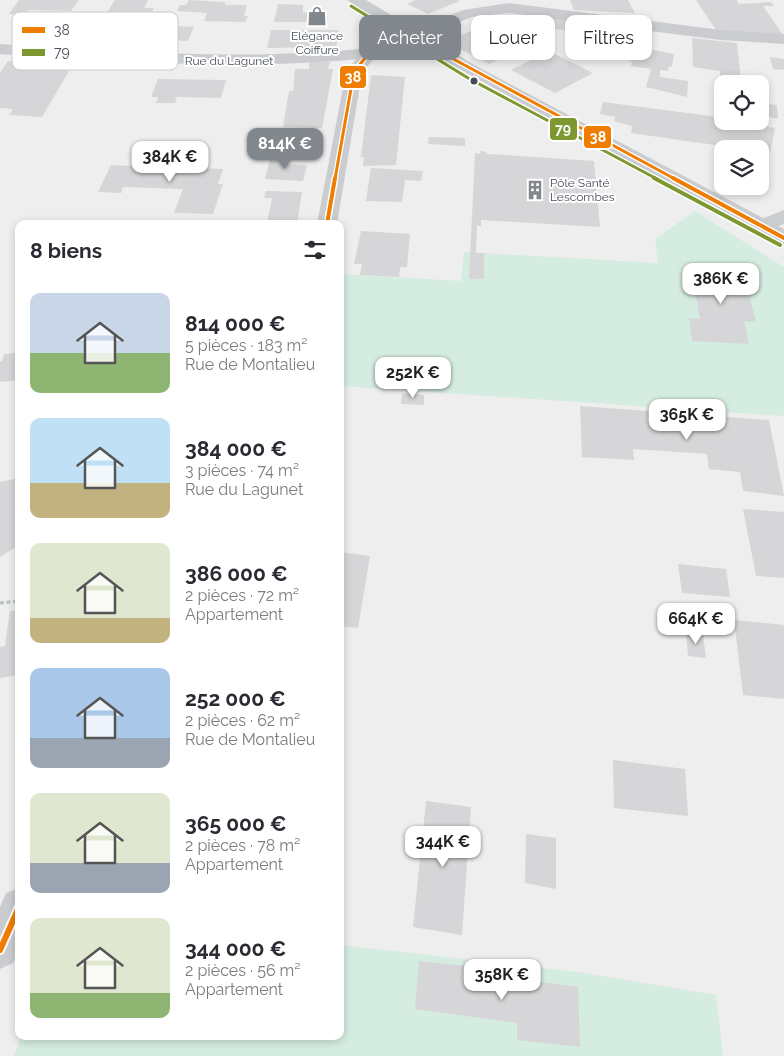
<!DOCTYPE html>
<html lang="fr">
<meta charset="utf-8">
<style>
body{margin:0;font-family:Raleway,sans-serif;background:#f7f7f7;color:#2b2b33;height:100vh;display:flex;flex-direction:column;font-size:19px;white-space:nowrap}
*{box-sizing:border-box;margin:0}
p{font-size:16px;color:#7c7c81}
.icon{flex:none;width:28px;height:28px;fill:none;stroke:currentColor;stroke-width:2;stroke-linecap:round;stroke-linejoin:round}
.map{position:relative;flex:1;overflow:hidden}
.drawer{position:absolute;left:15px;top:220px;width:329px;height:820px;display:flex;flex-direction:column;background:#fff;border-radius:10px;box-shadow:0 2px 8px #0003}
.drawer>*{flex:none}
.guide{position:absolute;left:359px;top:15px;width:350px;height:45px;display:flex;gap:10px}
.buttons{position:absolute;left:714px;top:75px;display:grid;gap:10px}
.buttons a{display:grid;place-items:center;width:55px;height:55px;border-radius:10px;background:#fff;box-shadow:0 2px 8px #0003;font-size:25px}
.price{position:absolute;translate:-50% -42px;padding:0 11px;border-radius:10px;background:#fff;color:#222;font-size:16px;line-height:32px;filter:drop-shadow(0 1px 2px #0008)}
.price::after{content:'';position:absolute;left:50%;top:30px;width:15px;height:11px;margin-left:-8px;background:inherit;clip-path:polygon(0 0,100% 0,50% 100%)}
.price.active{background:#82868d;color:#fff}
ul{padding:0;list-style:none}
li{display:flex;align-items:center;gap:15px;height:125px;padding:0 15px}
li span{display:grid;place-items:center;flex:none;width:140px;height:100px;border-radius:10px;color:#555}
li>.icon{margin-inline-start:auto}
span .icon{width:60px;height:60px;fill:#fffc;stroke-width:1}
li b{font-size:21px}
h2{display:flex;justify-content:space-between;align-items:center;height:60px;padding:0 15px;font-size:21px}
.tag{padding:0 18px;border-radius:10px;background:#fff;box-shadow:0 2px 8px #0003;font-size:18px;line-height:45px}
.tag.active{background:#82868d;color:#fff}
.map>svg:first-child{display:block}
.green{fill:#d5ece1}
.building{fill:#d6d6d8}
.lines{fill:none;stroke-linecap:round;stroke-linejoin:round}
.path{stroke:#b8c2c0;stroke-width:3;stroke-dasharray:4 2.5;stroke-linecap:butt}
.minor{fill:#cacccf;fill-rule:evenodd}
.tertiary{fill:#cacccf;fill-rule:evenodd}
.bus-1-far2-casing{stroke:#fff;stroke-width:5.5}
.bus-1-far1-casing{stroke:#fff;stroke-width:7}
.bus-1-casing{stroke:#fff;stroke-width:10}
.bus-2-far1-casing{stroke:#fff;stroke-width:5.5}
.bus-2-casing{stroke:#fff;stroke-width:7}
.bus-1-far2{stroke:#ee7d01;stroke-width:3}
.bus-1-far1{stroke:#ee7d01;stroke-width:4}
.bus-1{stroke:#ee7d01;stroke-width:6}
.bus-2-far1{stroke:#7c982e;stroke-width:3}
.bus-2{stroke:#7c982e;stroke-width:4}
.bus-dot{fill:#474e59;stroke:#fff;stroke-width:2}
.labels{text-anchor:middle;stroke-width:4;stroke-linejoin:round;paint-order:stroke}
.far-poi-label{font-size:12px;fill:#474e59;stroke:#fff}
.far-street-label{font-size:12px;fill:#474e59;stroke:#fff}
.key{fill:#fff;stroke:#c8cacd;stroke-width:1}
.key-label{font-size:14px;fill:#474e59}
.line-badge{stroke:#fff;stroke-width:2}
.badge-label{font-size:14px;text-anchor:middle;font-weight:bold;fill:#fff}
</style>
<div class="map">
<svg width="784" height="1056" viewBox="0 0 784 1056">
<rect width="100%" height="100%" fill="#efeeee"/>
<path class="green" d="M695,211l89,56v149l-444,-30v-112l121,7 3,-29 194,11 -3,-24z
M340,945l238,27 138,23 7,61h-709l7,-20h319z"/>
<path class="building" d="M19,0h60l-8,11 -43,-1 -3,5 -16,-1z
M115,0h33l-4,8h10l-5,9 -44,-2z
M189,0l35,2 2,1 -1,2h22l-3,11h4l-3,6 -41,-1 3,-8 -30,-2 3,-6h6z
M416,0h41l3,1 -32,13 -21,-10z
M570,0h58l7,13 -61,-3z
M696,0h41l2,4 32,-2 3,4h-11l20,29 -67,-5z
M278,4l25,1v7l20,1 5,9h-54z
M513,16l31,3 1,-2 67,9 -3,9 -99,-11z
M81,23l18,1 -3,5h15l2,-5 47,2 -2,5h15l3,-5 18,1 -6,14 -116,-4z
M477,28l29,14 14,7 -31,15 -42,-22z
M271,30h68l-3,17 -69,1z
M692,38l45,5 4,38 -21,-2v-8l-27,-4z
M632,46l42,8 -2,13 -3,-1 -1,5 -8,-1v7l28,4 -1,16 -41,-10 5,-18 -20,-3 1,-4 -3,-1z
M549,51l44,22 -38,20 -44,-23z
M770,57l14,2v11l-11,-1z
M8,61l65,3 -31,53 -33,-2 4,-6 -13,-1v-35z
M309,62h21l-2,7h5l-11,59 -39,-1 6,-36h4l2,-22h14z
M371,75l34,2 -9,88 -33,1 1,-9h-3z
M158,79l68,1 -5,18 -44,-1 -2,6h-19l2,-6h-7z
M603,102l107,14 12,3v2h14l39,7 -5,25 -10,-1v-3h-18l-111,-16 1,-7 -18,-5 1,-4 -15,-3z
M760,103l17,2 1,14 -18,-4z
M280,134l34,1 -3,13 -35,-1z
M429,137l36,1v8l-37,-2z
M480,151l6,1 1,2 107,7 6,66 -119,-7v6h-4l-1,27h8v26h-15l6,-126 6,1z
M271,156h17l-2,8 21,1 -4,16 -38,-2z
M135,162l59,3 -2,3 31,1 -5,15h5l-10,30 -39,-1 9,-24 -60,-2 -2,6 -23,-1 13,-27 22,1z
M371,168l52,3 -2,10 -16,-1 -3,22 -36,-1z
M266,191l36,1 -5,32h-30l5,-26h-8z
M361,231l49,3 -3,33h-7l-1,10 -39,-2 2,-11h-8z
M690,265l52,3 14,54 -12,-1 5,23 -57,-3 -3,-23 11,1z
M19,353v27l-19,2v-20l2,-1 2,-7z
M402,393l22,2v10l-23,-1z
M580,406l189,14 15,76 -41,-5 -3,-19 -31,-3 -2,-15 -74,-5 1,11 -52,-3z
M19,478v67l-19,12v-75z
M743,509l41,3v66l-28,-2z
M340,552l30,4 -12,72 -18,-2z
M678,564l48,5 4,28 -48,-4z
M19,610v65l-19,3v-31l5,-1 5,-35z
M734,620l50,5v74l-41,-4z
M686,632l17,3 3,23 -18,-2z
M613,760l72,9 3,47 -74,-8z
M426,801l45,6 -9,128 -49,-8z
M526,834l30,4v51l-31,-6z
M419,961l66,7v6l93,13 2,60 -63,-7v-17l-102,-14z"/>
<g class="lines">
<path class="path" d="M0,603l19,-2"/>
<path class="minor" d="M509,3l212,27 63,4v10l-63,-4 -212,-27 -37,4 -61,24 -8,-5 2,-3 58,-23z
M0,44c123,8 246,17 369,4l6,1 2,4 -2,4 -6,1c-123,13 -246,4 -369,-4z
M784,210v14l-21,7 -7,-2 -3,-4 3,-4z"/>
<path class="tertiary" d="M347,0h19l112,67 306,162v16l-7,-2 -367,-201 -35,15 -13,16 -25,151h-20l29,-152 17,-23 36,-14z
M19,888v62l-6,13 -13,6v-62l6,-14z"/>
<defs>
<path id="bus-1-far2" d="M411,36l264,143
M335,179l19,-107 15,-19 42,-17"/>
<path id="bus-1-far1" d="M673,178l111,60
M327,224l8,-46"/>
<path id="bus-1" d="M0,950l19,-43"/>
<path id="bus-2-far1" d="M351,6l117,72 189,101"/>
<path id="bus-2" d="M654,178l126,67"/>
</defs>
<use href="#bus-1-far2" class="bus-1-far2-casing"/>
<use href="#bus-1-far1" class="bus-1-far1-casing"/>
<use href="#bus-1" class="bus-1-casing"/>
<use href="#bus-2-far1" class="bus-2-far1-casing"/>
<use href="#bus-2" class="bus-2-casing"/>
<use href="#bus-1-far2" class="bus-1-far2"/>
<use href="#bus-1-far1" class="bus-1-far1"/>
<use href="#bus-1" class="bus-1"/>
<use href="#bus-2-far1" class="bus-2-far1"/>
<use href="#bus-2" class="bus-2"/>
</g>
<defs>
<symbol id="shop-bare" viewBox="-9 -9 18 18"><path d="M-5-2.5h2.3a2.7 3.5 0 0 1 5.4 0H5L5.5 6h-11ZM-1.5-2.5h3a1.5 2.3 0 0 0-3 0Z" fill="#82868d" stroke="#fff" stroke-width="2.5" paint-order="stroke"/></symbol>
<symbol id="building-bare" viewBox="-9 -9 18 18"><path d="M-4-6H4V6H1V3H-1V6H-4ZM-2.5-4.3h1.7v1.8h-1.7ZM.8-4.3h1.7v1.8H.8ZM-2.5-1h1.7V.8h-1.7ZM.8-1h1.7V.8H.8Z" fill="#82868d" stroke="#fff" stroke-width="2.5" paint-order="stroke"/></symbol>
</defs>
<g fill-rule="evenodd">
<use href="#shop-bare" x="303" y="2" width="28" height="28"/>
<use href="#building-bare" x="521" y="176" width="28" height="28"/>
</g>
<circle class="bus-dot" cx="474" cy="81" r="4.5"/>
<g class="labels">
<g class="far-poi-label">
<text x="317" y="40">Elégance<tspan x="317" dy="14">Coiffure</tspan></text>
<text x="550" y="187" text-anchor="start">Pôle Santé<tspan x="550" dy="14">Lescombes</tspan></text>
</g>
<g class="far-street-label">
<text x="229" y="65">Rue du Lagunet</text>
</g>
</g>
<rect x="12" y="12" width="166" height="58" rx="8" class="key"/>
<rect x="22" y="27" width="23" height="6" fill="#ee7d01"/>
<rect x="22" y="49" width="23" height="7" fill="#7c982e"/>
<g class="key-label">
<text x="54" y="35">38</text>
<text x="54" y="57">79</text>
</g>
<g class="line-badge">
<rect x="339" y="65" width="28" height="24" rx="5" fill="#ee7d01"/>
<rect x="549" y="117" width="29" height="24" rx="5" fill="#7c982e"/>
<rect x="583" y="125" width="29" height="24" rx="5" fill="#ee7d01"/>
</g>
<g class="badge-label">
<text x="353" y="82">38</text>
<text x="563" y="134">79</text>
<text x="598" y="142">38</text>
</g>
</svg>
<div class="buttons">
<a><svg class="icon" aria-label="locate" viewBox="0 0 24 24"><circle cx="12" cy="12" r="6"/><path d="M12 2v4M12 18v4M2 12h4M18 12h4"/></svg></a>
<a><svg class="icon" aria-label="layers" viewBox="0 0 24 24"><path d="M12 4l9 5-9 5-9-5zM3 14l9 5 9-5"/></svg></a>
</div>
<b class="price active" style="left:285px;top:170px">814K €</b>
<b class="price" style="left:170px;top:183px">384K €</b>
<b class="price" style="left:721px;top:305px">386K €</b>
<b class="price" style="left:413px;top:399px">252K €</b>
<b class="price" style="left:687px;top:441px">365K €</b>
<b class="price" style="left:696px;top:645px">664K €</b>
<b class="price" style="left:443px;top:868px">344K €</b>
<b class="price" style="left:502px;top:1001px">358K €</b>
<div class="guide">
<a class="tag active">Acheter</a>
<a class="tag">Louer</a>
<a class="tag">Filtres</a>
</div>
<section class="drawer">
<h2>8 biens<svg class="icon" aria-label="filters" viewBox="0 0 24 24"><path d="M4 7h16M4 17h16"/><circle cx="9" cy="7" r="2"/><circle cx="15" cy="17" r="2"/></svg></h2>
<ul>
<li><span style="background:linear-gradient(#c9d6e8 60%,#8fb573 0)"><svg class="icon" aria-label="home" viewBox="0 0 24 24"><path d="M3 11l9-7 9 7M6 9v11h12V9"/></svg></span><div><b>814 000 €</b><p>5 pièces · 183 m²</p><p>Rue de Montalieu</p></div></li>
<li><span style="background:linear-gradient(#bfe0f5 65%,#c2b280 0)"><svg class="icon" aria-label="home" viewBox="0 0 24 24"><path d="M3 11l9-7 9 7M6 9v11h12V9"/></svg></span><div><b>384 000 €</b><p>3 pièces · 74 m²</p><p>Rue du Lagunet</p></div></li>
<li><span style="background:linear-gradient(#dfe7d0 75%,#c2b280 0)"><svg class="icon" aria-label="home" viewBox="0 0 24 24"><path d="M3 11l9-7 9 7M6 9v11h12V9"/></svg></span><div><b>386 000 €</b><p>2 pièces · 72 m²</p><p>Appartement</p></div></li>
<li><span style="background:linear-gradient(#a9c7e8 70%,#9aa5b1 0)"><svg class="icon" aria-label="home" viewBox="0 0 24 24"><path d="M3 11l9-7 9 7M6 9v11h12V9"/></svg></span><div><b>252 000 €</b><p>2 pièces · 62 m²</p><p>Rue de Montalieu</p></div></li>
<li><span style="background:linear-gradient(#dfe7d0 70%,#9aa5b1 0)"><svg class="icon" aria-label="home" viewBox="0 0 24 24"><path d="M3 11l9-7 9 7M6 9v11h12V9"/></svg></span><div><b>365 000 €</b><p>2 pièces · 78 m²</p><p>Appartement</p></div></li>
<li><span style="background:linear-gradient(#dfe7d0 75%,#8fb573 0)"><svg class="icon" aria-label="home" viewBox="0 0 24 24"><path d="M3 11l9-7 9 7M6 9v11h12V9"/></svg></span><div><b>344 000 €</b><p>2 pièces · 56 m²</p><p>Appartement</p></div></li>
</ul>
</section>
</div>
